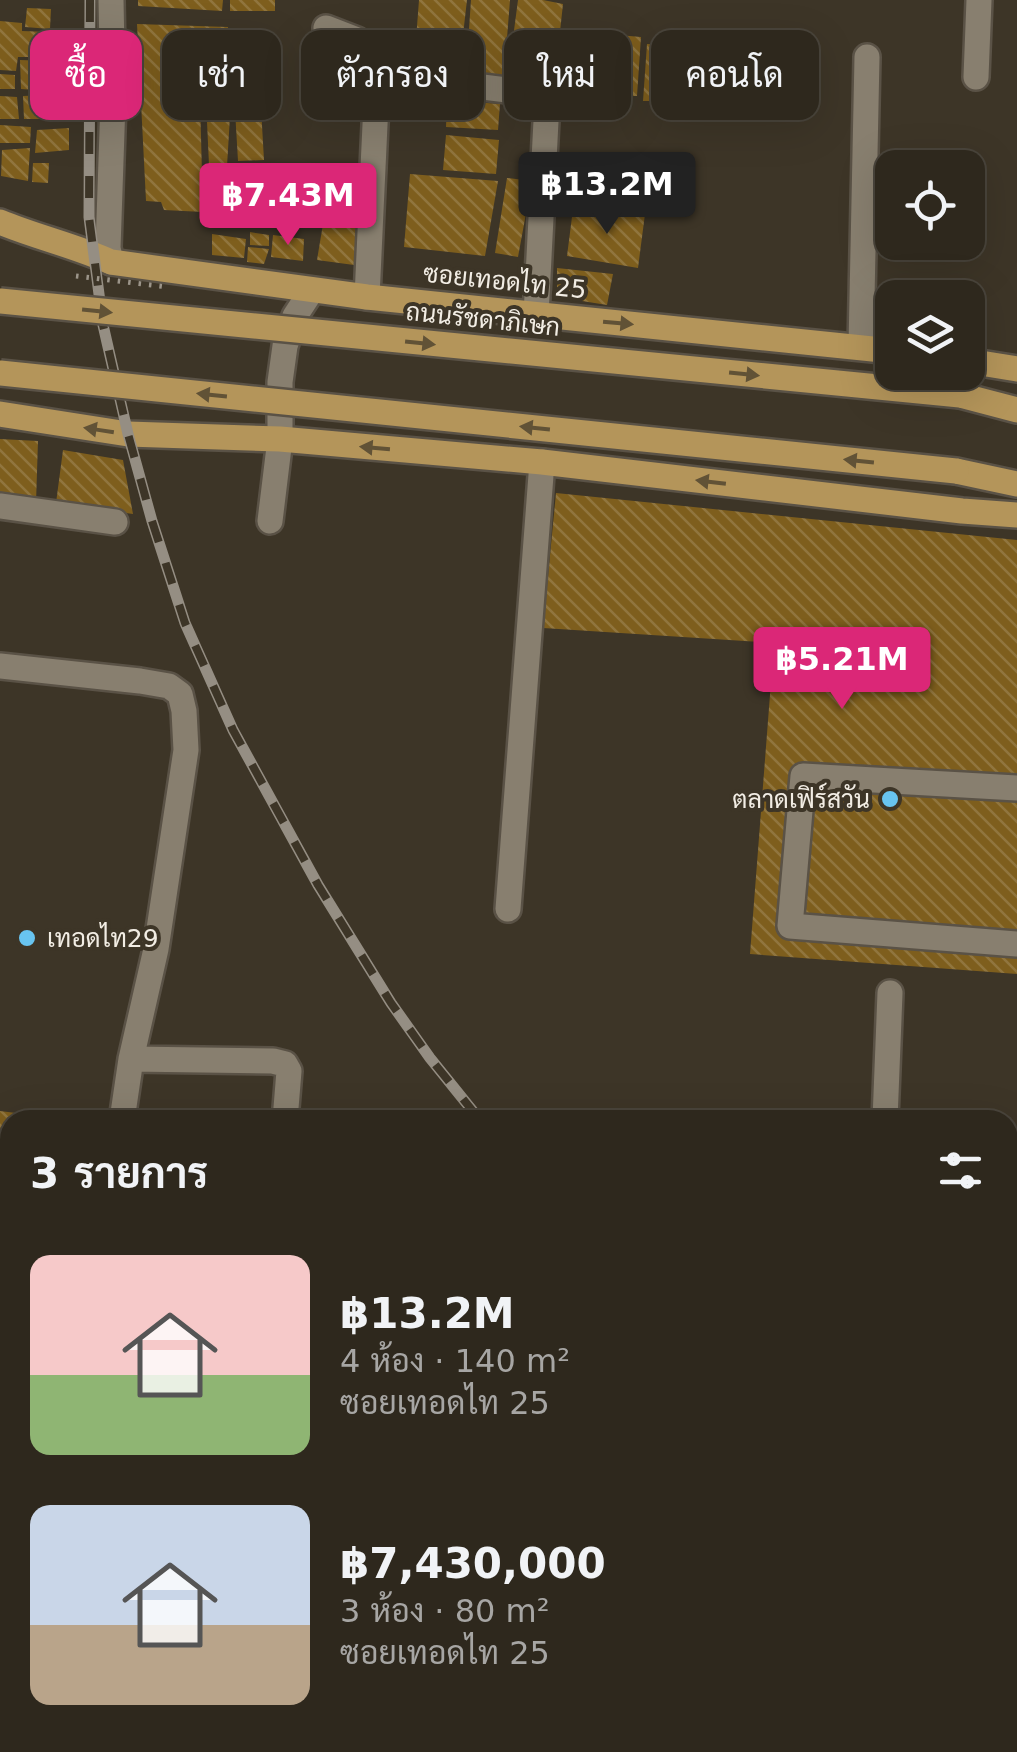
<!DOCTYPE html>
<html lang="th">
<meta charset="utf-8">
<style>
body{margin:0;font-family:"DejaVu Sans",Sarabun,sans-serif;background:#3a342a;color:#f1f3f6;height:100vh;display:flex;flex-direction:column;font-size:38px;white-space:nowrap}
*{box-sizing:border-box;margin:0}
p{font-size:32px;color:#a7a6a4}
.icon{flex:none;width:55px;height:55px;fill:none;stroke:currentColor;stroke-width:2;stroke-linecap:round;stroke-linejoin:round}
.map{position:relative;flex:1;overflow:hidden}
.panel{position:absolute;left:0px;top:1110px;width:1018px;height:642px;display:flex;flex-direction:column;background:#2e281d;border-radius:30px 30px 0 0;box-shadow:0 10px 40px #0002,0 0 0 2px #49443b}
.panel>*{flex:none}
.hud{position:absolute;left:30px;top:30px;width:958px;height:90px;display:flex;gap:20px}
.controls{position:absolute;left:875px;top:150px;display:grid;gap:20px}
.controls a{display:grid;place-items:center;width:110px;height:110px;border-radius:20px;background:#2e281d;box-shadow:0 10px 40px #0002,0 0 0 2px #49443b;font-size:50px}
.price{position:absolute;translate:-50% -85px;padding:0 22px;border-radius:10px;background:#db2777;color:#fff;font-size:32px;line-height:65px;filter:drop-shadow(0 2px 5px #0008)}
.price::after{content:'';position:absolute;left:50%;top:60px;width:30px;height:22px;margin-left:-15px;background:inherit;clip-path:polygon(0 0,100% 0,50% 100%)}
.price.selected{background:#222;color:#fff}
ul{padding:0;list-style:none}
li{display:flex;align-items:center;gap:30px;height:250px;padding:0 30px}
li span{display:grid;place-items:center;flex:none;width:280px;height:200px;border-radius:20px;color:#555}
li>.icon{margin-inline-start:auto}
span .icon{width:120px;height:120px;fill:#fffc;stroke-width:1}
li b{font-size:42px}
h2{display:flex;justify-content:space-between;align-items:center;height:120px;padding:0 30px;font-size:42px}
.tag{padding:0 35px;border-radius:20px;background:#2e281d;box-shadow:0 10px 40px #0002,0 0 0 2px #49443b;font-size:35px;line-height:90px}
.tag.selected{background:#db2777;color:#fff}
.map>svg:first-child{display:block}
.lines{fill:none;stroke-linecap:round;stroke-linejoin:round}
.canal{stroke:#997013;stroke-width:30}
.building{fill:url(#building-back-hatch)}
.minor-casing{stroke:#5a5246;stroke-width:30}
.major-casing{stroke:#5a5246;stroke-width:30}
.minor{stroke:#887f6f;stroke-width:25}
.major{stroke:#b4955a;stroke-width:25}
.rail-casing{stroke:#958e83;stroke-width:11}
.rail{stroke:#3d3527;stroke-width:8;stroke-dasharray:22;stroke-linecap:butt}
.major-bridge-casing{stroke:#5a5246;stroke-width:30;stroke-linecap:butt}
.path-bridge{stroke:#9c958a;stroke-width:5;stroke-dasharray:2.5 8;stroke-linecap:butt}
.major-bridge{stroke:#b4955a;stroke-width:25}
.oneway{fill:#615236}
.poi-dot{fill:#68c4f0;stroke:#3d3527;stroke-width:4}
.labels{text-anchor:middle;stroke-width:8;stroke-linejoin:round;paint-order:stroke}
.street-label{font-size:25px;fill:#f2ede4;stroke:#3d3527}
.poi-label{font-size:25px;fill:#f2ede4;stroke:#3d3527;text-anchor:end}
</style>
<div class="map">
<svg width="1017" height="1752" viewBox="0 0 1017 1752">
<defs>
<pattern id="building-back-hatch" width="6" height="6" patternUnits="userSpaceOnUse" patternTransform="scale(2.5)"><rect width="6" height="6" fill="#7e5e1d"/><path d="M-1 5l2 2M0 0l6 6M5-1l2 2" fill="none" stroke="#91753e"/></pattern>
</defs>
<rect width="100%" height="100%" fill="#3d3527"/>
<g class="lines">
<path class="canal" d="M512,1742l120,10
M424,1752l70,-10"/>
</g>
<path class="building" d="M138,0h85l-1,11 -84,-5z
M230,0h45v11h-45z
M419,0h48l-8,70 -45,-4z
M471,0h39l-6,76 -38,-4z
M518,0h25l20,4 -4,37 -46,-3z
M27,8l24,1 -1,20 -25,-2z
M0,21l22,2v8l28,1 -2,25h-30l-2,14 -16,-1z
M137,24l91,3 1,35 -30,-2 4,152 -39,-2 -3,-8 -15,-1z
M573,28l37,1 -4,51 -35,-3z
M618,35l23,2 -4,59h-26z
M647,44l42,2 -4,55h-42z
M20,60l29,1v30l-28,-2z
M208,66l22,1 -1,30 -22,-1z
M0,74l15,1v14h-15z
M259,90l1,14 -17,2 -1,-14z
M45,95l2,24h-23l-1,-23z
M0,96l17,1 2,22h-19z
M206,100h25l-4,66 -18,-1z
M447,100l53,4 -2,26 -52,-3z
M261,108l3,52 -26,1 -3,-51z
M0,125l31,2 -1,16h-30z
M69,128v22l-34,3 2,-23z
M446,135l53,5 -3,34 -53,-4z
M30,148l-2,33 -27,-5 1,-26z
M33,163h16l-1,20 -16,-1z
M210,169l16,2 -2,35 33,6 2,16 -51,-3z
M410,174l88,7 -13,75 -81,-9z
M507,178l25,3 -14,76 -23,-4z
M573,209l72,5 -7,54 -71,-12z
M325,212l38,3 -9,50 -37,-5z
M250,232l19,3v11l-19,-1z
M212,234l34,5 -2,19 -32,-3z
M273,235l31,4 -1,22 -32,-4z
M248,247l21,2 -5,15 -17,-2z
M557,268l56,6 -6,31 -50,-8z
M0,439l38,2 -2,62 -36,-2z
M63,450l60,10 10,54 -77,-11z
M556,493l461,47v434l-267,-20 24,-311 -231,-15z
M0,1111l16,2 -1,7h-5v104l-3,61h-7z
M0,1322h10v117l-10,-1z
M0,1473l10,1v142l-10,-1z
M0,1627l10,1v55l-10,-1z
M0,1714h10v38h-10z
M65,1742h56l-1,10h-56z"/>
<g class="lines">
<defs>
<path id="minor" d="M111,0l2,102 -5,146 3,14
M326,28l31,12 21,20 -11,237
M976,77l3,-77
M442,82l89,11 13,12 2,16 -10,194
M861,346l6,-289
M0,506l115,16
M270,521l10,-82v-57l5,-36 10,-30 17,-26
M0,666l140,15 29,5 11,8 4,17 2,39 -30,199 -25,110 -9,61
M1017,788l-214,-12 -13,150 227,18
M508,909l34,-447
M131,1059l142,2 12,3 4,7 -4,49
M885,1120l5,-127
M0,1302l10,1
M1008,1376l9,1
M0,1700h10"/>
<path id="major" d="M0,222c36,15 76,24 111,40l256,35 525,54
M968,361l49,8
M960,395l57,15
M0,414l128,20 152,5 262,23 420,49 55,4
M956,471l61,13"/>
</defs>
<use href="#minor" class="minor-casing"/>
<use href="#major" class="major-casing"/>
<use href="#minor" class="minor"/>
<use href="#major" class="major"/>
<defs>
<path id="rail" d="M90,0l-1,217 14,108 25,109 24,87 33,102 48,107 85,155 73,118 39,55 50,62
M1008,1622l9,9"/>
</defs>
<use href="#rail" class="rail-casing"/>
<use href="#rail" class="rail"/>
<defs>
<path id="major-bridge" d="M0,301l960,94
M0,373l956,98"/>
</defs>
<use href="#major-bridge" class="major-bridge-casing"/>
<path class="path-bridge" d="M76,276l91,11"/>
<use href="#major-bridge" class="major-bridge"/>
</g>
<defs><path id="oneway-solid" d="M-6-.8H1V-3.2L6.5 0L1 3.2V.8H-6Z" transform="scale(2.5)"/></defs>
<g class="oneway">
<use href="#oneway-solid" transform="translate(97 311) rotate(6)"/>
<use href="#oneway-solid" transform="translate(618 323) rotate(5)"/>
<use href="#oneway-solid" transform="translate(420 343) rotate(6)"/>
<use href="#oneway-solid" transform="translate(744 374) rotate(6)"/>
<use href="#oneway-solid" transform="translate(212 395) rotate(-174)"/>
<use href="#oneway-solid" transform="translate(535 428) rotate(-174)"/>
<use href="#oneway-solid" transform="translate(99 430) rotate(-171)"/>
<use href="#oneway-solid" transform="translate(375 448) rotate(-175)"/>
<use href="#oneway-solid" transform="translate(859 461) rotate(-174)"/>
<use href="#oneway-solid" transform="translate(711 482) rotate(-173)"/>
</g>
<g class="poi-dot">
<circle cx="890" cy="799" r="10"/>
<circle cx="27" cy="938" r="10"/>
</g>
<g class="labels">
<g class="street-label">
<text transform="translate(505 281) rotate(6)" y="9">ซอยเทอดไท 25</text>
<text transform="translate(483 319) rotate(6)" y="9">ถนนรัชดาภิเษก</text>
</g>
<g class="poi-label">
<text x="870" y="808">ตลาดเฟิร์สวัน</text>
<text x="47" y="947" text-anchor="start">เทอดไท29</text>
</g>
</g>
</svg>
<div class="controls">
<a><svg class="icon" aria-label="locate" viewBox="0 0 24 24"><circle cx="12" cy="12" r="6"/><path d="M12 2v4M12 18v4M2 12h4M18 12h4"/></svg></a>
<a><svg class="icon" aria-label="layers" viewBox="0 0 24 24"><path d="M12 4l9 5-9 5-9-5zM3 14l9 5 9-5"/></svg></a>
</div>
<b class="price selected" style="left:607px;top:237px">฿13.2M</b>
<b class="price" style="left:288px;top:248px">฿7.43M</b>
<b class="price" style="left:842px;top:712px">฿5.21M</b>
<div class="hud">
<a class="tag selected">ซื้อ</a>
<a class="tag">เช่า</a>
<a class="tag">ตัวกรอง</a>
<a class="tag">ใหม่</a>
<a class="tag">คอนโด</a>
</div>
<section class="panel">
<h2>3 รายการ<svg class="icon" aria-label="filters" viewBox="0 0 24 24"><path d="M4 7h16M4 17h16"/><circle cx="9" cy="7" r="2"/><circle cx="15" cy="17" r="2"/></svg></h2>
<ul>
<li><span style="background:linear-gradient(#f6c9c9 60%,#8fb573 0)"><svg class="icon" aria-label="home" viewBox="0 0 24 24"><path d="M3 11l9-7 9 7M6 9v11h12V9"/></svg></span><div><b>฿13.2M</b><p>4 ห้อง · 140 m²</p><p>ซอยเทอดไท 25</p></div></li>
<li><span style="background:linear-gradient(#c9d6e8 60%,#b9a48a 0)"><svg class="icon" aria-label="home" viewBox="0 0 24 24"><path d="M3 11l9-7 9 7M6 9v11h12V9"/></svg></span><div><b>฿7,430,000</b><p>3 ห้อง · 80 m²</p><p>ซอยเทอดไท 25</p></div></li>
</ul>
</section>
</div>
